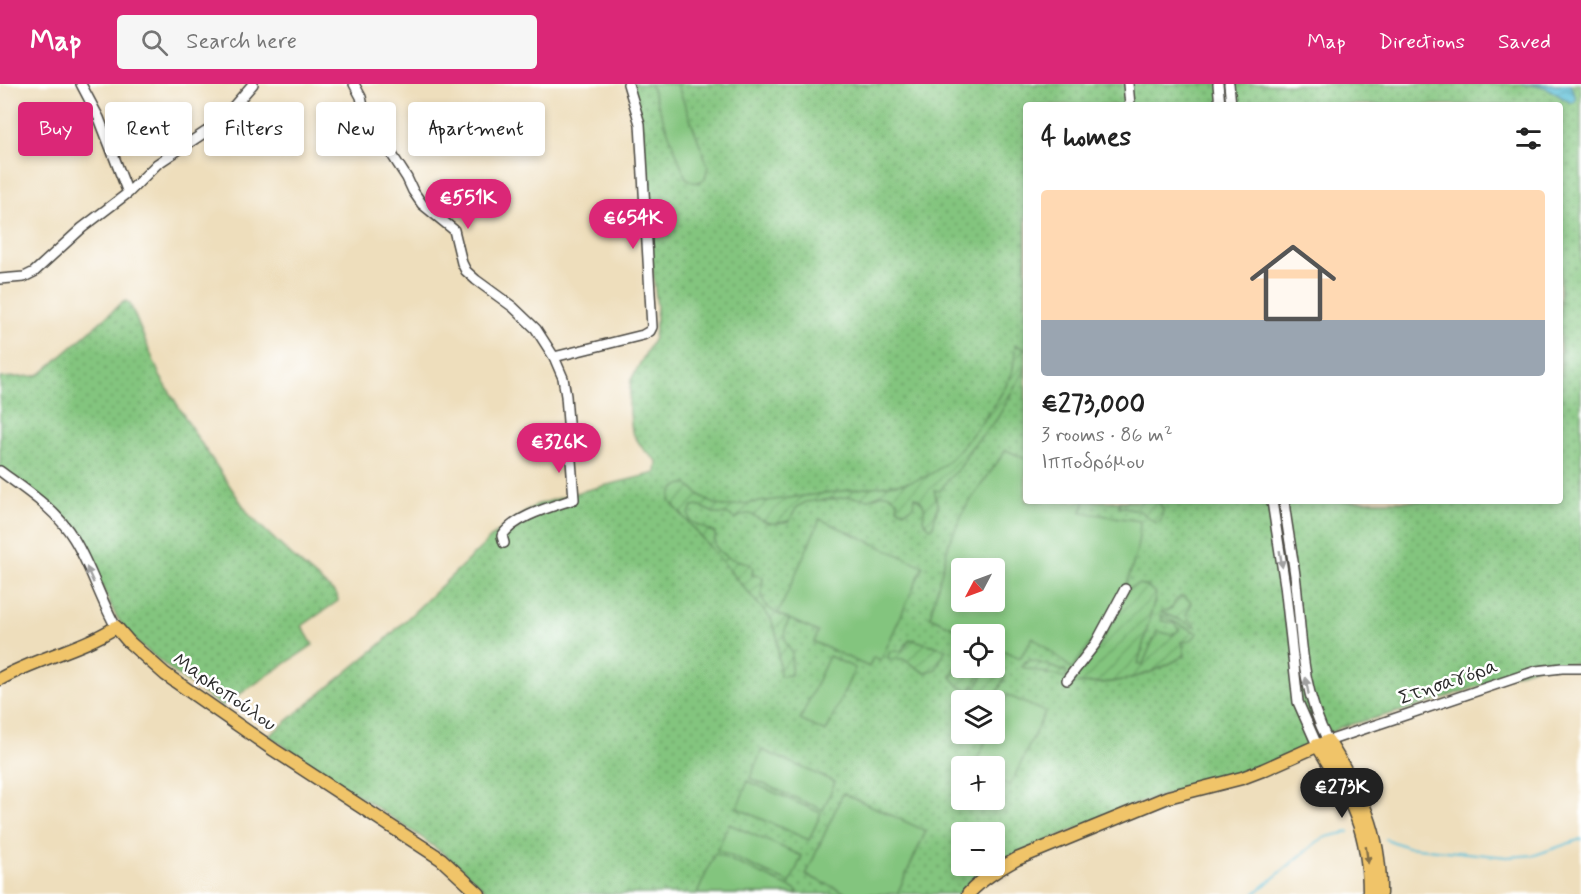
<!DOCTYPE html>
<meta charset="utf-8">
<style>
body{margin:0;font-family:Mynerve,sans-serif;background:#f6f6f6;color:#222;height:100vh;display:flex;flex-direction:column;font-size:22px;white-space:nowrap}
*{box-sizing:border-box;margin:0}
p{font-size:20px;color:#767676}
.icon{flex:none;width:33px;height:33px;fill:none;stroke:currentColor;stroke-width:2;stroke-linecap:round;stroke-linejoin:round}
.map{position:relative;flex:1;overflow:hidden}
.sheet{position:absolute;left:1023px;top:18px;width:540px;height:402px;display:flex;flex-direction:column;background:#fff;border-radius:6px;box-shadow:0 3px 9px #0003}
.sheet>*{flex:none}
.banner{position:absolute;left:18px;top:18px;width:570px;height:54px;display:flex;gap:12px}
.needle{width:39px;rotate:229deg}
.fabs{position:absolute;left:951px;top:474px;display:grid;gap:12px}
.fabs a{display:grid;place-items:center;width:54px;height:54px;border-radius:6px;background:#fff;box-shadow:0 3px 9px #0003;font-size:30px}
.price{position:absolute;translate:-50% -51px;padding:0 14px;border-radius:21px;background:#db2777;color:#fff;font-size:20px;line-height:39px;filter:drop-shadow(0 2px 3px #0008)}
.price::after{content:'';position:absolute;left:50%;top:36px;width:18px;height:14px;margin-left:-9px;background:inherit;clip-path:polygon(0 0,100% 0,50% 100%)}
.price.active{background:#222;color:#fff}
ul{padding:0;list-style:none}
li{display:grid;align-content:center;gap:12px;height:318px;padding:0 18px}
li span{display:grid;place-items:center;height:186px;border-radius:6px;color:#555}
li>.icon{margin-inline-start:auto}
span .icon{width:108px;height:108px;fill:#fffc;stroke-width:1}
li b{font-size:26px}
h2{display:flex;justify-content:space-between;align-items:center;height:72px;padding:0 18px;font-size:26px}
.chip{padding:0 21px;border-radius:6px;background:#fff;box-shadow:0 3px 9px #0003;font-size:21px;line-height:54px}
.chip.active{background:#db2777;color:#fff}
header{display:flex;align-items:center;gap:36px;box-sizing:border-box;height:84px;padding:0 30px;background:#db2777;color:#fff}
header strong{font-size:28px}
nav{display:flex;gap:33px;margin-inline-start:auto;font-size:21px}
.search{width:420px;height:54px;background:#f6f6f6;display:flex;align-items:center;gap:15px;box-sizing:border-box;padding:0 21px;border-radius:6px;color:#767676;font-size:22px}
.map>svg:first-child{display:block}
.grass{fill:url(#grass-dots);stroke:#577854;stroke-width:1.5;fill-rule:evenodd}
.garden{fill:url(#garden-furrows);stroke:#577854;stroke-width:1.5}
.pitch{fill:#83c57e;stroke:#577854;stroke-width:1.5;fill-rule:evenodd}
.water{fill:url(#water-waves);stroke:#427480;stroke-width:1.5}
.lines{fill:none;stroke-linecap:round;stroke-linejoin:round}
.stream{stroke:#58bdd6;stroke-width:2}
.minor-casing{stroke:#484641;stroke-width:12}
.major-casing{stroke:#484641;stroke-width:15}
.minor{stroke:#fff;stroke-width:9}
.major{stroke:#f0c469;stroke-width:12}
.oneway{fill:#a0a0a0}
.oneway2{fill:#847047}
.labels{text-anchor:middle;stroke-width:5;stroke-linejoin:round;paint-order:stroke}
.street-label{font-size:20px;fill:#2b2b2b;stroke:#fff}
</style>
<header>
<strong>Map</strong>
<div class="search"><svg class="icon" aria-label="search" viewBox="0 0 24 24"><circle cx="10" cy="10" r="6"/><path d="M15 15l6 6"/></svg>Search here</div>
<nav><a>Map</a><a>Directions</a><a>Saved</a></nav>
</header>
<div class="map">
<svg width="1581" height="810" viewBox="0 0 1581 810">
<defs>
<pattern id="grass-dots" width="8" height="8" patternUnits="userSpaceOnUse" patternTransform="scale(1.5)"><rect width="8" height="8" fill="#83c57e"/><path d="M2 2h.1M6 6h.1" fill="none" stroke="#6ba067" stroke-width="1.8" stroke-linecap="round"/></pattern>
<pattern id="garden-furrows" width="10" height="10" patternUnits="userSpaceOnUse" patternTransform="scale(1.5)"><rect width="10" height="10" fill="#83c57e"/><path d="M-1 1l2-2M0 10L10 0M9 11l2-2" fill="none" stroke="#6ba067"/></pattern>
<pattern id="water-waves" width="16" height="10" patternUnits="userSpaceOnUse" patternTransform="scale(1.5)"><rect width="16" height="10" fill="#58bdd6"/><path d="M0 5q4-4 8 0t8 0" fill="none" stroke="#499aae"/></pattern>
</defs>
<rect width="100%" height="100%" fill="#fff"/>
<filter id="ink" filterUnits="userSpaceOnUse"><feTurbulence type="fractalNoise" baseFrequency=".0167" numOctaves="2"/><feDisplacementMap in="SourceGraphic" scale="12" xChannelSelector="R" yChannelSelector="G"/><feConvolveMatrix kernelMatrix="1 2 1 2 8 2 1 2 1" color-interpolation-filters="sRGB"/></filter>
<filter id="wash" filterUnits="userSpaceOnUse"><feTurbulence type="fractalNoise" baseFrequency=".008" numOctaves="4" result="noise"/><feDisplacementMap in="SourceGraphic" scale="24" xChannelSelector="R" yChannelSelector="G"/><feGaussianBlur stdDeviation="1.35" result="paint"/><feColorMatrix in="noise" values="0 0 0 0 0 0 0 0 0 0 0 0 0 0 0 0 0 1.4 0 .05"/><feComposite in="paint" operator="in"/></filter>
<g filter="url(#wash)">
<rect width="100%" height="100%" fill="#eedebc"/>
<path class="grass" d="M631,0h950v579l-42,3 -122,41 -76,20 -45,25 -52,22 -60,15 -54,17 -135,57 -1,-31h-32v34h26l-13,11 -15,17h-470l-29,-27 -40,-30 -152,-101 113,-93 115,-111 39,-27 51,-15 69,-17 1,-12 -14,-12 -11,-17 -3,-28 2,-24 23,-42 3,-31zM1026,21h534v396h-534zM962,484h32v34h-32zM962,550h32v34h-32zM962,616h32v34h-32zM962,682h32v34h-32z
M126,217l4,3 30,72 35,58 55,82 44,42 43,37 1,6 -36,25 11,19 -91,61 -41,-28 -49,-40 -16,-22 -40,-83 -11,-15 -65,-51v-89l35,-2 7,-3 80,-70z"/>
<path class="garden" d="M1015,261l11,4v18l-29,52 -26,29 -10,18 -14,15 -7,10 -6,-1 4,14 -5,23 -3,1 -7,-8c2,-12 3,-17 -8,-23 -2,9 -2,12 -11,14l-7,-3 1,-7 -9,-7h-6l-14,5 -20,-2 -43,5 -9,5 -8,14c-6,1 -13,3 -19,2 -18,-3 -15,-16 -35,-4l-5,-4 -14,-1 -17,-8 -7,1 -3,7 1,7 25,12v13c12,16 20,12 35,18l3,4 -1,7 9,1 2,3c-5,26 4,30 26,40 -6,14 -7,21 3,33l-1,23 -11,1 -3,-40 -6,-17 -100,-117c-3,-9 5,-18 15,-18 15,10 23,23 42,22l175,-23c14,-2 27,-7 38,-16 19,-14 64,-72 71,-95 3,-9 3,-18 3,-27z
M1119,417h39l5,8 -2,12 -5,2 -18,-13 -19,-4z
M1139,500l9,3 8,7 -18,70 4,2 15,-35 15,4 7,-5 -4,-6 -12,-3 -3,-6 38,18 -8,8 -8,1 3,13c-35,22 -73,31 -114,28l33,-45 24,-50z
M1182,512l8,5 1,4 -5,10 2,4 6,4 2,4 -35,-15 11,-4 4,-8z
M910,555l36,10 -10,20 -11,4 -22,-14h-14l-1,-2 2,-6h11z
M960,575h1l1,9h20l-11,23 -11,-4 -9,-10z
M1031,576l36,12 -2,6 -43,-11 4,-6z
M986,584h2l6,6 11,2 -11,24h-7l-4,-7 -7,-4z"/>
<path class="pitch" d="M650,0h27l31,82 -3,13c-8,5 -14,5 -20,-3z
M1006,366l20,9v42h59l-4,11 59,9c-1,59 -35,102 -68,148l-39,-32 -13,21 -25,-11 -1,-13h-26l-38,-17 19,-74 16,-35zM962,484h32v34h-32z
M820,435l103,47 -42,94 -8,-3 -4,10 -55,-25 4,-10 -40,-18z
M829,572l26,12 -29,64 -26,-12z
M1007,611l38,17 -35,74 -15,-7 -1,-13h-20l15,-32h5l1,-12z
M762,666l73,32 -12,28 -73,-32z
M748,697l73,32 -12,27 -72,-32z
M843,709l83,38 -29,63h-48l-43,-19z
M729,740l73,32 -12,27 -73,-33z
M715,769l83,38 -2,3h-99z"/>
<path class="water" d="M1522,0h48l6,14 -1,4 -4,1 -26,-16z"/>
<g class="lines">
<path class="stream" d="M1386,755l21,8 100,10 28,-2 46,-16
M1254,810l63,-52 9,-5 23,-5"/>
</g>
</g>
<g filter="url(#ink)">
<g class="lines">
<defs>
<path id="minor" d="M81,0l18,34 29,75
M354,0l7,13 3,14 43,67 6,13 9,13 32,26 8,33 4,8 10,9 37,27 23,22 18,28 9,21 3,18 8,103c-20,7 -60,17 -72,37l2,7
M1128,0l2,21
M1218,0l2,21
M1229,0l2,21
M0,195l24,-2 10,-5 48,-44 46,-35 29,-29 53,-35 23,-22 20,-23
M554,273l89,-22 7,-4 2,-4 -12,-203 -12,-40
M0,387c27,20 57,39 74,68 17,28 26,60 42,88
M1272,417l13,84 13,117 19,43
M1284,417c3,28 9,55 12,82 6,57 5,106 32,158l208,-70 26,-3h19
M1067,596l29,-37 29,-54"/>
<path id="major" d="M0,595c37,-21 80,-29 116,-52l13,15 36,32 109,76 167,109 38,35
M1317,661c34,55 52,82 52,149
M968,810c15,-16 31,-25 49,-35l151,-62 74,-19 21,-8 65,-29c33,54 53,88 52,153"/>
</defs>
<use href="#minor" class="minor-casing"/>
<use href="#major" class="major-casing"/>
<use href="#minor" class="minor"/>
<use href="#major" class="major"/>
</g>
<defs><path id="oneway-solid" d="M-6-.8H1V-3.2L6.5 0L1 3.2V.8H-6Z" transform="scale(1.5)"/></defs>
<g class="oneway">
<use href="#oneway-solid" transform="translate(1281 475) rotate(81)"/>
<use href="#oneway-solid" transform="translate(90 491) rotate(-114)"/>
<use href="#oneway-solid" transform="translate(1307 602) rotate(-101)"/>
</g>
<use class="oneway2" href="#oneway-solid" transform="translate(1367 771) rotate(82)"/>
</g>
<g class="labels">
<g class="street-label">
<text transform="translate(1448 597) rotate(-19)" y="7">Στησαγόρα</text>
<text transform="translate(225 607) rotate(35)" y="7">Μαρκοπούλου</text>
</g>
</g>
</svg>
<div class="fabs">
<a><svg class="needle" viewBox="-14 -14 28 28"><path d="M0-13l5 13h-10z" fill="#e53935"/><path d="M0 13l5-13h-10z" fill="#767676"/></svg></a>
<a><svg class="icon" aria-label="locate" viewBox="0 0 24 24"><circle cx="12" cy="12" r="6"/><path d="M12 2v4M12 18v4M2 12h4M18 12h4"/></svg></a>
<a><svg class="icon" aria-label="layers" viewBox="0 0 24 24"><path d="M12 4l9 5-9 5-9-5zM3 14l9 5 9-5"/></svg></a>
<a>+</a>
<a>−</a>
</div>
<b class="price" style="left:468px;top:146px">€551K</b>
<b class="price" style="left:633px;top:166px">€654K</b>
<b class="price" style="left:559px;top:390px">€326K</b>
<b class="price active" style="left:1342px;top:735px">€273K</b>
<div class="banner">
<a class="chip active">Buy</a>
<a class="chip">Rent</a>
<a class="chip">Filters</a>
<a class="chip">New</a>
<a class="chip">Apartment</a>
</div>
<section class="sheet">
<h2>4 homes<svg class="icon" aria-label="filters" viewBox="0 0 24 24"><path d="M4 7h16M4 17h16"/><circle cx="9" cy="7" r="2"/><circle cx="15" cy="17" r="2"/></svg></h2>
<ul>
<li><span style="background:linear-gradient(#ffd9b3 70%,#9aa5b1 0)"><svg class="icon" aria-label="home" viewBox="0 0 24 24"><path d="M3 11l9-7 9 7M6 9v11h12V9"/></svg></span><div><b>€273,000</b><p>3 rooms · 86 m²</p><p>Ιπποδρόμου</p></div></li>
</ul>
</section>
</div>
